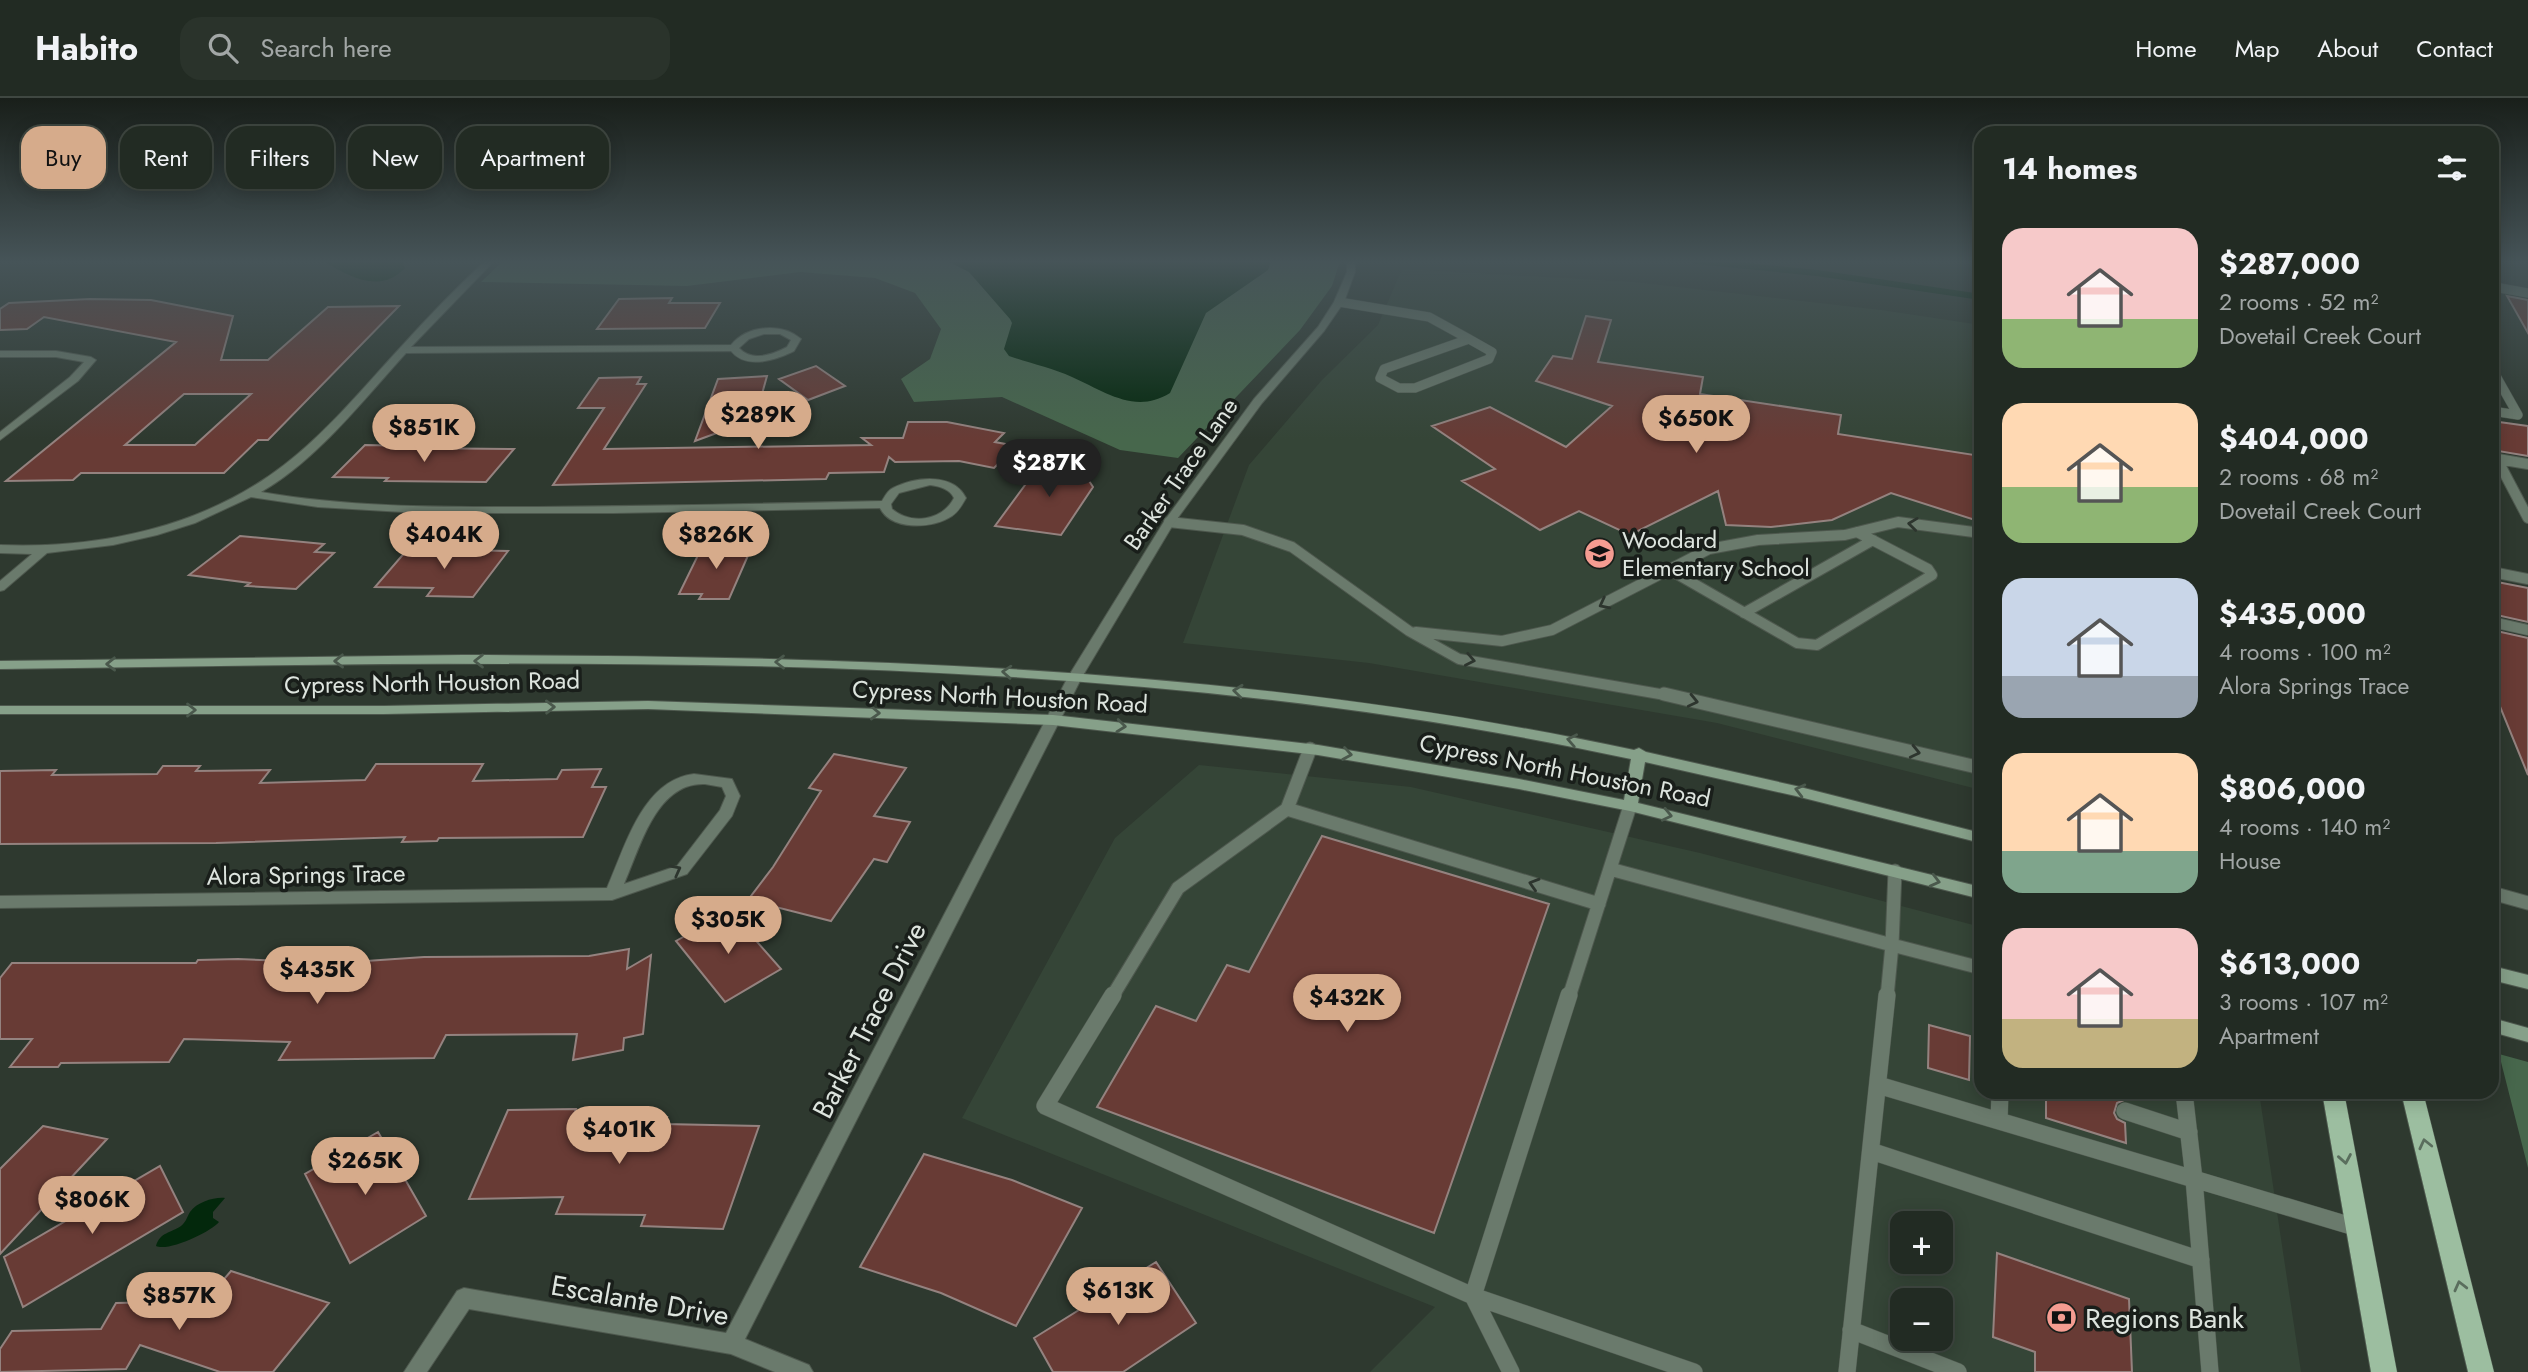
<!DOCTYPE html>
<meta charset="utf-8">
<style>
body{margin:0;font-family:Jost,sans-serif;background:#2a332b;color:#f1f3f6;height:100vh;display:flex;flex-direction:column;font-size:26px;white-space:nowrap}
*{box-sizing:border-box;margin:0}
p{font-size:23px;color:#a2a7a6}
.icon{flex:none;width:38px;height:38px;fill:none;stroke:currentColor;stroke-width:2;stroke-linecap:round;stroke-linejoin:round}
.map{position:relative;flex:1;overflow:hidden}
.details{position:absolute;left:1974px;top:28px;width:525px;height:973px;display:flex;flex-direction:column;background:#222b23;border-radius:21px;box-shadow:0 4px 18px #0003,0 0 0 2px #3f4741}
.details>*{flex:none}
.guide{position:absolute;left:21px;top:28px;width:665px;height:63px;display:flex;gap:14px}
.buttons{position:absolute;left:1890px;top:1113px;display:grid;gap:14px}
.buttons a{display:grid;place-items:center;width:63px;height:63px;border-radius:14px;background:#222b23;box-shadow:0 4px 18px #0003,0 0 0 2px #3f4741;font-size:35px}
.price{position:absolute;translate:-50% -60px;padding:0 16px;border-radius:24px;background:#d6ab8b;color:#111;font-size:23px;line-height:46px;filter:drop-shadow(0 2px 4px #0008)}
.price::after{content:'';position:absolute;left:50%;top:42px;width:21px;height:16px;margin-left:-10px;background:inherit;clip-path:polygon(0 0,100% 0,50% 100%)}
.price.on{background:#222;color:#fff}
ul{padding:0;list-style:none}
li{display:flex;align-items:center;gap:21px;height:175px;padding:0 28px}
li span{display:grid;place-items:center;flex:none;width:196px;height:140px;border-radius:21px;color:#555}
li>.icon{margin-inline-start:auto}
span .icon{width:84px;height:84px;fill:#fffc;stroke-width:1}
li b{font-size:30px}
h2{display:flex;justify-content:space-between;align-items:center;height:84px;padding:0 28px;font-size:30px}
.chip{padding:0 24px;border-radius:21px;background:#222b23;box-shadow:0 4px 18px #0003,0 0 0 2px #3f4741;font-size:24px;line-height:63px}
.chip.on{background:#d6ab8b;color:#111}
header{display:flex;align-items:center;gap:42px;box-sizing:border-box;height:98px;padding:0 35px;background:#222b23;border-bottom:2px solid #3f4741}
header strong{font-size:33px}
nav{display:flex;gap:38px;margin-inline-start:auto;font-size:24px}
.search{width:490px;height:63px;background:#2a332b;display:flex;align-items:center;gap:18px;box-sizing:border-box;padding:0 24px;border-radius:21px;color:#a2a7a6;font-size:26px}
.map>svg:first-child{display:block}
.built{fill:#354537;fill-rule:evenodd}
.green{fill:#47674c}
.water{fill:#03280c}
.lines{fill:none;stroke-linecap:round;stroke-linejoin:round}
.stream{stroke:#03280c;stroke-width:6}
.building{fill:#683b35;stroke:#94827f;stroke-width:2;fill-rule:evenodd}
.service-far3-casing{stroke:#4e584e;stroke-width:10}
.service-far2-casing{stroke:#4e584e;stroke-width:12}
.service-far1-casing{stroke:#4e584e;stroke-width:15}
.service-casing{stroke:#4e584e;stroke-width:18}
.minor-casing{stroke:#4e584e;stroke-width:2}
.secondary-casing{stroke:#4e584e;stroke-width:2}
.primary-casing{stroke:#4e584e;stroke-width:1}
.service-far3{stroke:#6a7a6c;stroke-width:9}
.service-far2{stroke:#6a7a6c;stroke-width:10}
.service-far1{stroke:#6a7a6c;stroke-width:13}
.service{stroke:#6a7a6c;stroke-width:17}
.minor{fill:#6a7a6c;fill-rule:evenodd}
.secondary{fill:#86a089;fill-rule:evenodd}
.primary{fill:#9cbea0;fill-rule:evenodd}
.oneway{stroke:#2d352e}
.oneway2{stroke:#4a584c}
.oneway3{stroke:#5a6e5d}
.labels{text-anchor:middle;stroke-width:7;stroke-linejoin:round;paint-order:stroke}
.street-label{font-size:24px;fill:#dde4de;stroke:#191e1a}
.poi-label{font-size:24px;fill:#dde4de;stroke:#191e1a;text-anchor:start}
.near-street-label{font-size:28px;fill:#dde4de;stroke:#191e1a}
.near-poi-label{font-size:28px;fill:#dde4de;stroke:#191e1a;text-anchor:start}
</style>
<header>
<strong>Habito</strong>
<div class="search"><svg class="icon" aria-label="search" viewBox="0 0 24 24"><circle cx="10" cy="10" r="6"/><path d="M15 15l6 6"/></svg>Search here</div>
<nav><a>Home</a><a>Map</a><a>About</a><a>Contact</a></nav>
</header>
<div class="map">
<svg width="2528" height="1274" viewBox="0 0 2528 1274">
<rect width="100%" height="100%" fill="#2e392f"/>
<path class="built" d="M1402,171l232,13 247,28 100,15v465l-264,-67 -348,-60 -186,-20 66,-178 73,-85 56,-55z
M1199,667l212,22 289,66 281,74v165h278l42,280h-931l65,-65 -473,-189 153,-280zM1902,1125h39v39h-39zM1902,1202h39v39h-39z"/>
<path class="green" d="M503,163h837l-8,25 -32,44 -122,128 -58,-8 -118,-53 -88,5 -13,-23 29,-20 11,-30 -26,-36 -40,-15 -75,-6 -113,14 -206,-4z
M2499,956l29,8v106z"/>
<path class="water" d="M323,163h79l3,7c-26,27 -56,8 -82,-7z
M947,163h324l-3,9 -62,43 -36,80c-35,22 -66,-2 -98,-16 -20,-9 -43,-14 -63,-21l-5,-7 8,-26 -2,-4 -41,-47z
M225,1100l-12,14v6l6,4c-8,10 -51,30 -63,24 4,-14 15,-13 25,-20 5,-4 6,-9 9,-14 7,-10 24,-15 35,-14z"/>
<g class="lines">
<path class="stream" d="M1696,163l121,12 164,24"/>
</g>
<path class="building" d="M2507,198l21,4v33z
M672,200l-3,5h51l-15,25 -108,1 22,-30z
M90,201l61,1 82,16 -12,44h47l60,-53 71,-1 -131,134h-10l-34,33h-143l-8,7 -67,1 170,-139 -132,-25 -17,12 -27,1v-21l9,-6zM184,296h67l-56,51h-70z
M1586,218l25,4 -13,42 105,15 -3,17 141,21 -3,19 143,22v30l-6,34 -84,-27 -59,27 -61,7 -45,-2 -8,-34 -88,44 -51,-24 -39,19 -78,-49 33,-12 -63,-43 58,-19 76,40 46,-41 -76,-25 17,-25 19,3z
M816,268l29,20 -37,14 -29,-21z
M767,278l-12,43 -60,22 23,-62z
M641,279l-4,7h9l-42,65 267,-4 -9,-7h41l5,-16h39l57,11 -9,9 21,4 -22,22 -35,-7 -64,1 -6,-5 -5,15 -55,1 -3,6 -273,6 51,-77h-26l21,-30z
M2492,323l36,5v30l-36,-6z
M365,347l46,1 -3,2 106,1 -28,33 -101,-1 3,-3 -55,-1z
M1074,360l19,29 -32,48 -66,-9 44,-60z
M240,438l84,8 -9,8 19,1 -38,36 -50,-3 4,-3 -61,-8z
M753,446l-24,55h-30l3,-5h-23l24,-49z
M429,450l28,2 51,1 -35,46 -46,-1 6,-8 -58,-1 31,-36 19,1z
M2492,483l36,7v34l-36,-8z
M2492,532l36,8v137l-36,-88z
M834,656l72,14 -32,48 36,6 -23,40 -13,-3 -43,62 -83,-21 25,-33 48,-76 -12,-3z
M376,666h107l-10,17 84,-2 5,-9 39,-1 -9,18h14l-23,50 -144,1 -2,3 -35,1 3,-5 -189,6 -216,1v-73l56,-1 -4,5 105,-1 6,-8h37l-4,5 74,-1 -10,13 105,-3z
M1322,738l227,68 -115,329 -337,-126 59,-101 40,15 31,-56 22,7z
M730,813l51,58 -56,33 -49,-61z
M629,851l-2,20 24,-14 -8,79 -19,4 -1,12 -50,10 4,-26 -131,1 -12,23 -155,2 11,-18 -106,-3 -15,23 -108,1 -3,4h-48l22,-28h-32v-61l12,-15h184l2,-3 40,-1 99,4 87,-6 165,-1z
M1929,927l41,11 -1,44 -41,-12z
M2046,994h78v8l-7,3 -3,10 3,6 8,4 1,20 -80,-25z
M576,1011l-2,6 93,2 -3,7 95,2 -36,103 -82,-3 4,-11 -89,-1 7,-17 -94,2 39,-89z
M43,1028l64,13 -107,115v-85z
M378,1034l48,84 -76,47 -45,-89z
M924,1056l88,26 70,28 -66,118 -75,-33 -81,-26z
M160,1068l23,46 -160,95 -19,-50z
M1997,1155l132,46 3,73h-97v-20l-42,-15z
M1156,1164l40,61 -73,49h-70l-19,-34z
M231,1173l98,32 -56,69h-53l-80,-27 -14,24 -126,3v-23l12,-18 89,-2 15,-26 89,-2z"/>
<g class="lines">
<defs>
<path id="service-far3" d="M2500,190l28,5
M1339,204l90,15 40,22
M1469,241l23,13 -3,7 -74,29h-16l-19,-10 4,-9z
M2492,271l26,46 -26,-4"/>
<path id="service-far2" d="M2492,360l36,6
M2497,361l31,59
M1169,424l74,8 49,17 117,84 50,28 212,37
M1670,472l127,73 20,2 115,-70 -4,-6 -71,-37
M2492,474l36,7
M1744,515l129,-73
M2492,524l36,8
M1416,534l86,9 50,-11 157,-81 49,-9 87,-5 53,-13 83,11"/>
<path id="service-far1" d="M1664,596l317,74
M1287,711l312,95
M1610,771l282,76 -5,52
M1895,773l-3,74 89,23
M2492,795l36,10
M1112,899l66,-109 109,-79 23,-60
M1569,899l61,-191"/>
<path id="service" d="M1113,897l-68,111 428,190 221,76
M1878,987l316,94 -10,-87
M2125,1013l64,21
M1999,1023l1,-29
M1871,1053l330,109
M1851,1232l107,42
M1511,1274l-38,-76 96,-301
M1847,1274l40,-377
M2210,1274l-16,-193 164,49"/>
<path id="minor" d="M485,163h9l-83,86 320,-2c16,-20 51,-23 70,-6l-7,12c-18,9 -48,19 -63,0l-325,2c-42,46 -90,108 -145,139 91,16 183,15 275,15 115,-1 231,-3 346,-6 3,-5 6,-11 11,-13 22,-11 60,-16 73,10 -4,7 -7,13 -14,18 -19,13 -61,15 -72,-8l-266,5h-194l-102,-6 -67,-10 -56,26 -38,12 -44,10 -66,8 -43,37 -4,1v-10l32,-27 -32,-1v-8c100,4 204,-18 284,-80 43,-33 79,-77 116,-117 27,-30 55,-59 85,-87zM764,236h16l11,6 -4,7c-15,8 -35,15 -48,1l10,-9zM930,387c9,1 20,4 24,13 -12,23 -43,27 -62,11l-1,-5 8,-11z
M1347,163h8v11l-11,30 -20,29 -62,72 -88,120 -92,154 -337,662 64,26 4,7h-38l-44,-18 -262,-45 -42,63h-23l53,-81 7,-3 262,45 342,-656 97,-157 89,-121 64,-72 16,-25 13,-30z
M0,253h56l35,6 5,3 -18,21 -78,59v-8l70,-55 14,-15 -28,-5h-56z
M694,676l38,5 8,17 -8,20 -45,58 -75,26 -612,8v-12l607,-8c18,-40 35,-108 87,-114zM705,686l17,3 4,9 -6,14 -43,56 -53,18c16,-36 32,-102 81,-100z"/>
<path id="secondary" d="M463,557c394,1 784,12 1171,95l5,-2 7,4 150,34 185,47v10l-185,-47 -151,-34 -7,41 343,84v12l-351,-88 -111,-22 -201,-34 -265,-30 -405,-16 -264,5h-384v-8h384l264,-5 405,14 265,30 201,34 105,21 7,-41c-536,-116 -1086,-97 -1631,-90v-8z
M2492,868l36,9v14l-36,-9z
M2492,920l36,10v14l-36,-10z"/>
<path id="primary" d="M2322,994h22l53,280h-26z
M2401,994h22l71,280h-26z"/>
</defs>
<use href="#service-far3" class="service-far3-casing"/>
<use href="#service-far2" class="service-far2-casing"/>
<use href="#service-far1" class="service-far1-casing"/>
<use href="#service" class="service-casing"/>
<use href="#minor" class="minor-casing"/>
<use href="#secondary" class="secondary-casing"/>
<use href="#primary" class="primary-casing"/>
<use href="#service-far3" class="service-far3"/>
<use href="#service-far2" class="service-far2"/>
<use href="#service-far1" class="service-far1"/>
<use href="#service" class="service"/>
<use href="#minor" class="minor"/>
<use href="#secondary" class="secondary"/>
<use href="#primary" class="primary"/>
</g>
<defs><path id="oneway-chevron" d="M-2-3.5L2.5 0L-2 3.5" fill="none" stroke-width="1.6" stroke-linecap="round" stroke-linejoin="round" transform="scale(1.75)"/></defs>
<g class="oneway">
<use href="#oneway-chevron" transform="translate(1913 426) rotate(-173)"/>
<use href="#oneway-chevron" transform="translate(1604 506) rotate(153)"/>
<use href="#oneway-chevron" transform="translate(1470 562) rotate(11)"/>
<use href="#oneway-chevron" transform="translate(1693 603) rotate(13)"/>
<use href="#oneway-chevron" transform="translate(1915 654) rotate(13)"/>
<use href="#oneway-chevron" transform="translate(676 772) rotate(-28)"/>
<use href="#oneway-chevron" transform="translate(1534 786) rotate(-163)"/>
</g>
<g class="oneway2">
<use href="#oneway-chevron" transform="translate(339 563) rotate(179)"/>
<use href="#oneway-chevron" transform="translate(479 563) rotate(-180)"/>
<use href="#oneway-chevron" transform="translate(780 564) rotate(-180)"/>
<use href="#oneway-chevron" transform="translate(111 566) rotate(179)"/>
<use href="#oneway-chevron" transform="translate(1007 574) rotate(-176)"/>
<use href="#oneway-chevron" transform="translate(1238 593) rotate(-174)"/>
<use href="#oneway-chevron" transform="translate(550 609) rotate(-1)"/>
<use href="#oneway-chevron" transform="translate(191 612)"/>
<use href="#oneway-chevron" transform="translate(875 615) rotate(2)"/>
<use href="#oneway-chevron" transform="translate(1121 628) rotate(6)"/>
<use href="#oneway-chevron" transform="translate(1572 642) rotate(-169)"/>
<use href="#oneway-chevron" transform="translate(1347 656) rotate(9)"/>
<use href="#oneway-chevron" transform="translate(1800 692) rotate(-166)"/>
<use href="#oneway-chevron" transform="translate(1667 717) rotate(13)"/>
<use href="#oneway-chevron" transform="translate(1935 783) rotate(14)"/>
</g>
<g class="oneway3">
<use href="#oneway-chevron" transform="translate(2425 1046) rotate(-103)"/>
<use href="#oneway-chevron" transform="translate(2345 1061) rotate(80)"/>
<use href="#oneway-chevron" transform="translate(2460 1188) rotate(-104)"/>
</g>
<linearGradient id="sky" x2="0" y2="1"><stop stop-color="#191f1a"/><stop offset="0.48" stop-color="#465458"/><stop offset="1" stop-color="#465458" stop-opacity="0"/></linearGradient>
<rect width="2528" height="341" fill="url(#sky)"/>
<defs>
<symbol id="school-disc" viewBox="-11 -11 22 22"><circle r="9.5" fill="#f59c91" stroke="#191e1a"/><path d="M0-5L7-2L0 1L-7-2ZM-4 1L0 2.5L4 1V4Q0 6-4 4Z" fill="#111"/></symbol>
<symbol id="bank-disc" viewBox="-11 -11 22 22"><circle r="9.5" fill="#f59c91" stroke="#191e1a"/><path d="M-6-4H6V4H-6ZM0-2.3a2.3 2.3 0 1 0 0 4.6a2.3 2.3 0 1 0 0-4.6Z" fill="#111"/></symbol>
</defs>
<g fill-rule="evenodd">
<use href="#school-disc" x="1582" y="438" width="35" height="35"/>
<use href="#bank-disc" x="2044" y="1202" width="35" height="35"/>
</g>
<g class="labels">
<g class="street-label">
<text transform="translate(1181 376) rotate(-55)" y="8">Barker Trace Lane</text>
<text transform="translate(432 585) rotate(-1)" y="8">Cypress North Houston Road</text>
<text transform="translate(1000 599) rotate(3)" y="8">Cypress North Houston Road</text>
<text transform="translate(1565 673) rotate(11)" y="8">Cypress North Houston Road</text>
<text transform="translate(306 777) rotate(-1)" y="8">Alora Springs Trace</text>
</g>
<g class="poi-label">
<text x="1622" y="450">Woodard<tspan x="1622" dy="28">Elementary School</tspan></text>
</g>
<g class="near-street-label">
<text transform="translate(869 922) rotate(-63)" y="10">Barker Trace Drive</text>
<text transform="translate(640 1202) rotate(10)" y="10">Escalante Drive</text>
</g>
<g class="near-poi-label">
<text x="2085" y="1230">Regions Bank</text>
</g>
</g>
</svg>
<div class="buttons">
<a>+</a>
<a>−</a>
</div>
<b class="price" style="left:758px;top:353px">$289K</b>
<b class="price" style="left:1696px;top:357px">$650K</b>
<b class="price" style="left:424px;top:366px">$851K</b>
<b class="price on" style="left:1049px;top:401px">$287K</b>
<b class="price" style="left:444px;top:473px">$404K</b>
<b class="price" style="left:716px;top:473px">$826K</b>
<b class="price" style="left:728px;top:858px">$305K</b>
<b class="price" style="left:317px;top:908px">$435K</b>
<b class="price" style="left:1347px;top:936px">$432K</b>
<b class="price" style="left:619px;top:1068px">$401K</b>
<b class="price" style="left:365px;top:1099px">$265K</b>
<b class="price" style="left:92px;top:1138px">$806K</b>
<b class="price" style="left:1118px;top:1229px">$613K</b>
<b class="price" style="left:179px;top:1234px">$857K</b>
<div class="guide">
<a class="chip on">Buy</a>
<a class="chip">Rent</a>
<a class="chip">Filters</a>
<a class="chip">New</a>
<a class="chip">Apartment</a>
</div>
<section class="details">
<h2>14 homes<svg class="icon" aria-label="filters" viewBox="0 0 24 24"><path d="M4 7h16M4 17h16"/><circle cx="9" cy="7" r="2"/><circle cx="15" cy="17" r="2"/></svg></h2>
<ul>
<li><span style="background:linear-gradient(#f6c9c9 65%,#8fb573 0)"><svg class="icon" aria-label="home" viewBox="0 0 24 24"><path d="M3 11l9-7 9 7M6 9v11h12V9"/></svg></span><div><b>$287,000</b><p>2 rooms · 52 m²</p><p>Dovetail Creek Court</p></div></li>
<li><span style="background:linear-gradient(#ffd9b3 60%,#8fb573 0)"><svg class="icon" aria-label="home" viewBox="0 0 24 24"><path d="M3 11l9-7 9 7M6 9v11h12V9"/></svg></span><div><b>$404,000</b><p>2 rooms · 68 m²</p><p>Dovetail Creek Court</p></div></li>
<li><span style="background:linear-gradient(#c9d6e8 70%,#9aa5b1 0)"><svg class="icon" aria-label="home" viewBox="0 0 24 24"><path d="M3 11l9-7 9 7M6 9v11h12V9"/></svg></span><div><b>$435,000</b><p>4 rooms · 100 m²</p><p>Alora Springs Trace</p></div></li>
<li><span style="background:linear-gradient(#ffd9b3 70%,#7fa58c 0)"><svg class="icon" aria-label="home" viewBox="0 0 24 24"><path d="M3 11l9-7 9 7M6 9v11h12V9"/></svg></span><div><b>$806,000</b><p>4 rooms · 140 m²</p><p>House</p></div></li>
<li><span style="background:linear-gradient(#f6c9c9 65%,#c2b280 0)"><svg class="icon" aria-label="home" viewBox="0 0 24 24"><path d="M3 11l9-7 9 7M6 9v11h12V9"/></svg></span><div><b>$613,000</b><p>3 rooms · 107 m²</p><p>Apartment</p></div></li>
</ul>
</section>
</div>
